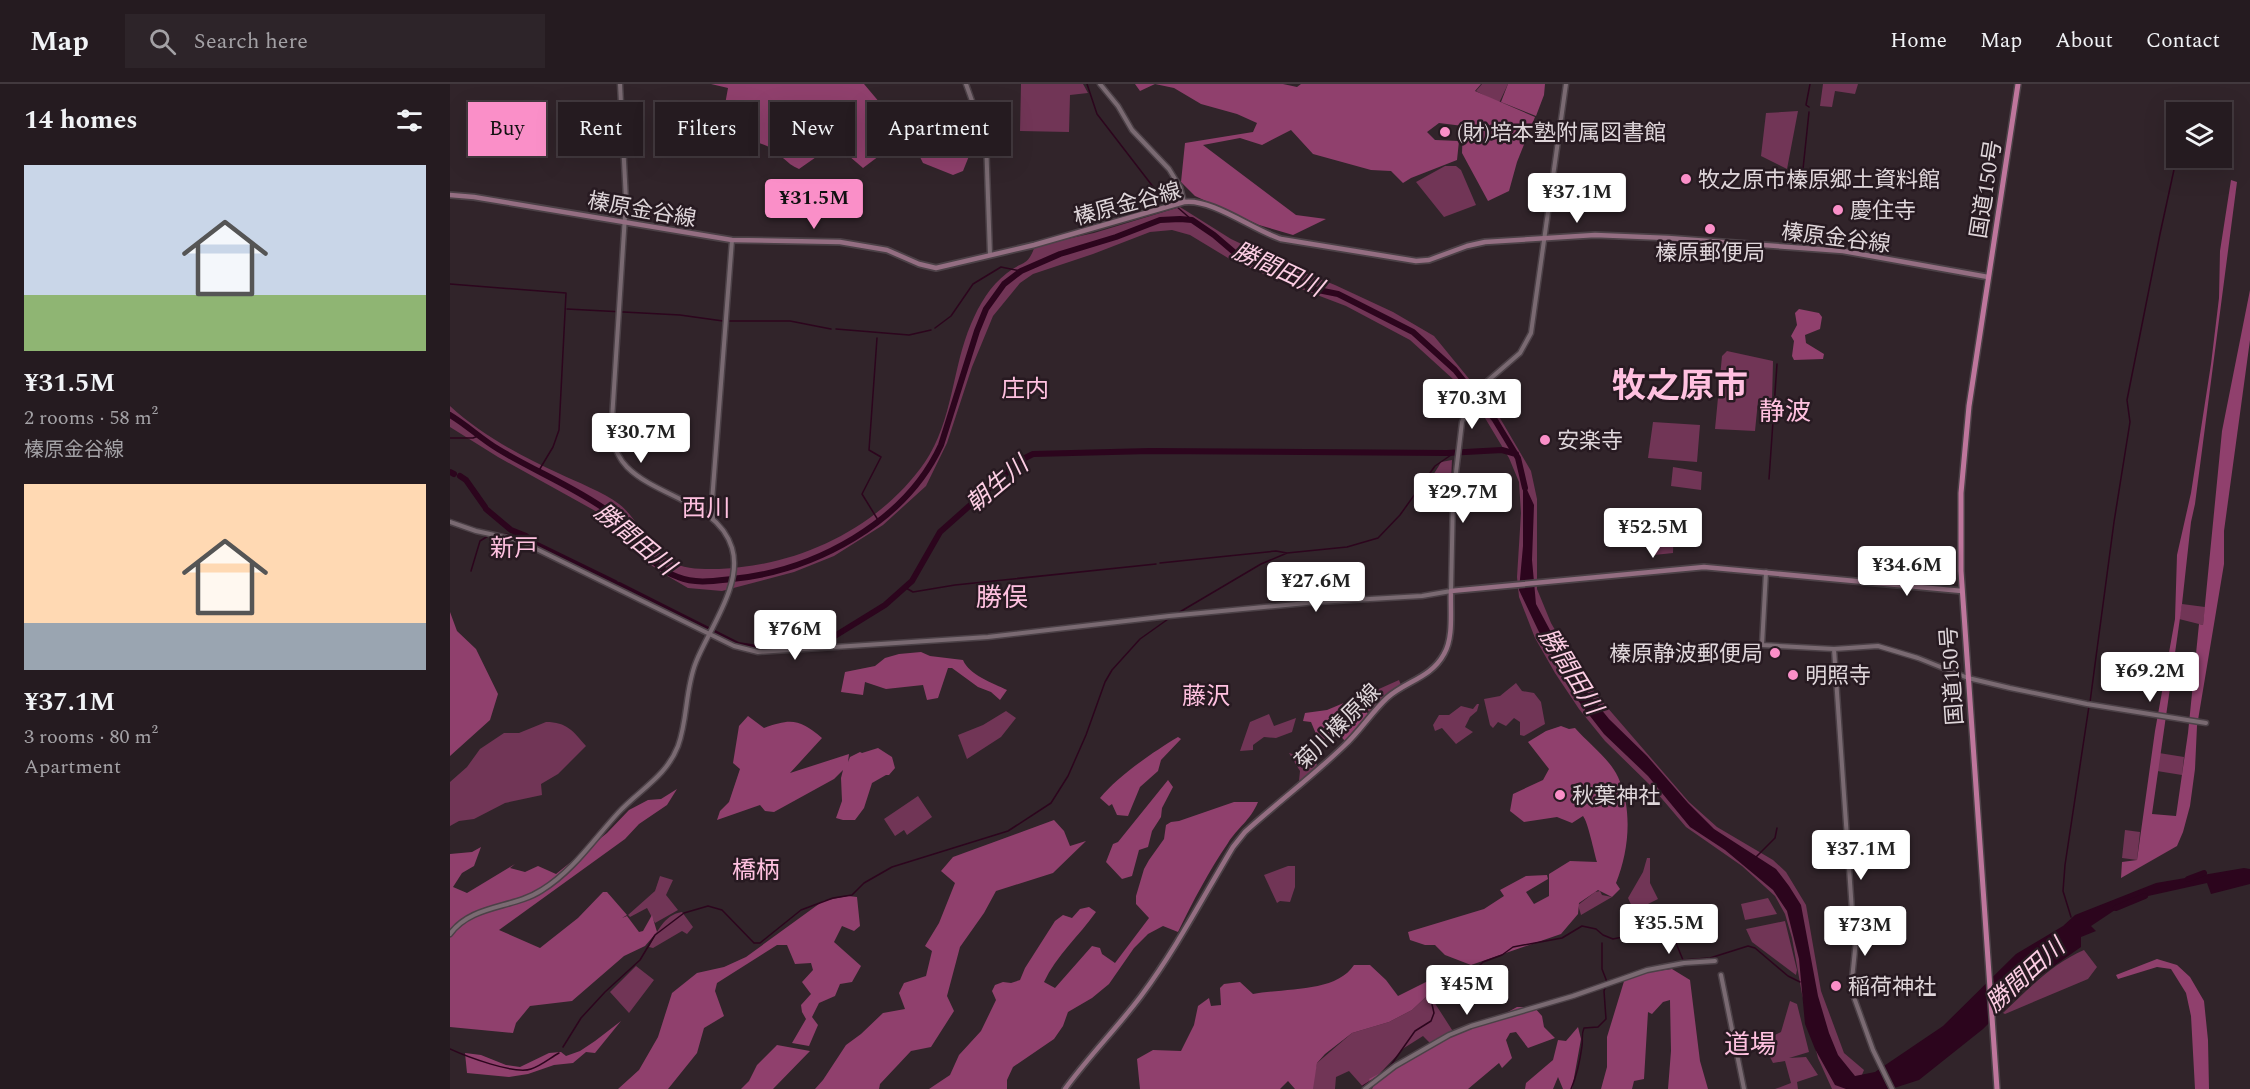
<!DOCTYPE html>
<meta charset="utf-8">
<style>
body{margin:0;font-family:Spectral,"Noto Sans JP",serif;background:#2d2429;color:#f1f3f6;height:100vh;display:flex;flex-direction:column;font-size:22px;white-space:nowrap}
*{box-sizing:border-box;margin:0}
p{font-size:20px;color:#a3a1a5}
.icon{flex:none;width:33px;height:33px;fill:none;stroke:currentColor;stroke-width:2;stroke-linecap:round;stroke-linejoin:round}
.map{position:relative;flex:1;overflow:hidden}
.panel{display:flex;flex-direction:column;background:#251b20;width:450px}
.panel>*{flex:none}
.hud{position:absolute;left:18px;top:18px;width:570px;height:54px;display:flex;gap:12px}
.fabs{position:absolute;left:1716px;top:18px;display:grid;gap:12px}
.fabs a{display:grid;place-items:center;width:66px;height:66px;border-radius:0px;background:#251b20;box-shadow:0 6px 24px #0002,0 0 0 2px #42393e;font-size:30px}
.price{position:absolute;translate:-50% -51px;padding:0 14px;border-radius:6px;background:#fff;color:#222;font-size:20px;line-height:39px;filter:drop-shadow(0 2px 3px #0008)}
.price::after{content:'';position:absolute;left:50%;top:36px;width:18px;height:14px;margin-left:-9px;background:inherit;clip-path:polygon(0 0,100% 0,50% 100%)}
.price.active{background:#fa8fc8;color:#111}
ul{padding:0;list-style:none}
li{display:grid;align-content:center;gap:12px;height:318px;padding:0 24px}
li span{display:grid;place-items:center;height:186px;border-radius:0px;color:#555}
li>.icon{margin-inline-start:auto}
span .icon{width:108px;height:108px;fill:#fffc;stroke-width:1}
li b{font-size:26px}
h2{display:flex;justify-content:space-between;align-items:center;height:72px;padding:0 24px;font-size:26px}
.pill{padding:0 21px;border-radius:0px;background:#251b20;box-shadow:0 6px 24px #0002,0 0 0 2px #42393e;font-size:21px;line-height:54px}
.pill.active{background:#fa8fc8;color:#111}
header{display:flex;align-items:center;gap:36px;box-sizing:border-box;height:84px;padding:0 30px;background:#251b20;border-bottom:2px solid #42393e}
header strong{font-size:28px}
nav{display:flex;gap:33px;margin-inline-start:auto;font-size:21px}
.search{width:420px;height:54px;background:#2d2429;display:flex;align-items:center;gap:15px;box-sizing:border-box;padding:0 21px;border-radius:0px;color:#a3a1a5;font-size:22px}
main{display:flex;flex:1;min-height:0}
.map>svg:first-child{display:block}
.green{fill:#713556}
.forest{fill:#90406d}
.water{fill:#2c051d}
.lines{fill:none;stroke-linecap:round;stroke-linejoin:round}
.stream{stroke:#2c051d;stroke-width:1.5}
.river{stroke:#2c051d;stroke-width:6}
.tertiary-casing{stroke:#4c4147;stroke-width:7}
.secondary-casing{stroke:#4c4147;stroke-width:8}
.trunk-casing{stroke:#4c4147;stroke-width:8}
.tertiary{stroke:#7a6a72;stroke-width:4}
.secondary{stroke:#946e82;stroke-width:4.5}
.trunk{stroke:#be769c;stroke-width:5}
.poi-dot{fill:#fa8fc8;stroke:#271a21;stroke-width:2}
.labels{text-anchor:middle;stroke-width:5;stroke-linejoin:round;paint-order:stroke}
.poi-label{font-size:22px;fill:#dfd6da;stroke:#271a21;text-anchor:start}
.street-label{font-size:22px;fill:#dfd6da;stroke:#271a21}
.water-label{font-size:24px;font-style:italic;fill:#fdcee4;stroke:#271a21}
.neighbourhood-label{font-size:24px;fill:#ffc1e0;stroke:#271a21}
.quarter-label{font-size:26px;fill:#ffc1e0;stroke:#271a21}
.town-label{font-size:34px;font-weight:bold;fill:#ffc1e0;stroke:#271a21}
</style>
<header>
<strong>Map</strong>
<div class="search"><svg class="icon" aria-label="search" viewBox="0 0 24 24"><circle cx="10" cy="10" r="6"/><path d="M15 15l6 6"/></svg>Search here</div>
<nav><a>Home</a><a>Map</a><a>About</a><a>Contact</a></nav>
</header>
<main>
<section class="panel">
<h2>14 homes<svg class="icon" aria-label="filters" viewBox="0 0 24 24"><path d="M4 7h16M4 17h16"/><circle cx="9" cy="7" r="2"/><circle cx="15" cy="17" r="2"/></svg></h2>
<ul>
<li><span style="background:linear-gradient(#c9d6e8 70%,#8fb573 0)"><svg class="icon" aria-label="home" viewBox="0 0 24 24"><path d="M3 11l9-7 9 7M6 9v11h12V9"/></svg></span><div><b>¥31.5M</b><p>2 rooms · 58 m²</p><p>榛原金谷線</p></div></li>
<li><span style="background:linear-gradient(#ffd9b3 75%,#9aa5b1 0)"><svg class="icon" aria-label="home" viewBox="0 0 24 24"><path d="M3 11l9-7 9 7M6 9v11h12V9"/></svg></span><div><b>¥37.1M</b><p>3 rooms · 80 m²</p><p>Apartment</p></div></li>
</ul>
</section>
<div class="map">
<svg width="1800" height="1005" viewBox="0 0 1800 1005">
<rect width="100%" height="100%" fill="#31242a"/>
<path class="green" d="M571,0h62l5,9 -18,2 -1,37 -49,-1z
M1032,0h26l-9,19 -23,-12z
M1373,0h35l-3,10 -20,-3 -3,16 -12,-1z
M1348,27l-11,58 -26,-13 5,-43z
M995,82h11l5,4 15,35 -32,12 -28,-35z
M363,96l10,21 1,17 -14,-2 -3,-6 -4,-25z
M730,123l51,32 57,27 47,19 58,27 41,24 63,77 34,58 6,28v90l14,34 25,43 24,33 89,103 28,25 56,33 13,12 20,33 15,86 23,62 20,17 -8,19h-24l-14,-31 -16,-64 -10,-56 -7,-24 -10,-18 -33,-30 -56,-39 -35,-41 -46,-45 -26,-32 -24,-36 -20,-35 -16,-41 -2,-20 4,-64 -2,-31 -10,-24 -24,-40 -31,-38 -44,-40 -64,-34 -71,-27 -47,-21 -38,-23 -18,-5 -22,2 -57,22 -60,20 -13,9 -27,33 -21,51 -25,76 -21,43 -43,39 -49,31 -40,16 -72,19 -34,-3 -24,-14 -16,-11 -49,-50 -101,-56 -48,-30v-21c30,28 71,50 108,67 19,9 45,19 61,31 19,15 30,44 51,57 14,9 34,8 49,8 80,-3 160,-41 206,-107 28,-41 27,-94 46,-138 8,-19 19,-38 36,-51 16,-13 20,-5 28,-27l59,-13z
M1277,267l46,10 -1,40h-14l-3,30 -40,-2 7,-73z
M1203,338l47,3 -3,37 -49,-4z
M1002,376l-2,42 -32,-1c4,-15 16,-25 23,-39z
M1223,383l29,5 -1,18 -30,-4z
M1224,437l-1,32 -19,2 2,-20 8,-1 -1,-12z
M1732,520l23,3 -2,18 -24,-6z
M949,596l2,5 -16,11 -16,16 -8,-15z
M1066,599l6,8 12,2 7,9 4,22 -21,12 -4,-1v-13l-6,-4 -8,8 -8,-4 -5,6 -3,-3 -6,-26 16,-3z
M1027,620h2l-2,7 -7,6 -5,10 8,5 -17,12 -14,-16 -7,3 -2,-6 6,-10h10l12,-9 12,3z
M556,627l10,7 -15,19 -34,22 -9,-24 25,-10z
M819,630l5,12 22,-8 -4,14 -16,6 -12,-1 -11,8v5l-13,1 10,-29z
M96,638c21,0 27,9 40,24l-28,28 -17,10 1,11 -37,8 -31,16 -15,2 -9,5v-44l17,-15 13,-18 24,-16h15z
M856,662l12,10 -2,14 -17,11 1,-10 -11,-18 12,4z
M1709,669l25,4 -2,18 -25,-4z
M468,712l14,21 -25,18 -3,-5 -9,6 -11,-17z
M1675,746l15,2 -3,28 -15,-2z
M1197,774h3v25l8,16 -24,12 -6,-13 15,-26z
M838,782h7v21l-5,15 -10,-1 -3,2 -13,-28z
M210,792l13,4 -7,15 12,15 -23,13 -8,-15 -17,9 -2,-2 27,-24z
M1150,807l2,4 10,2 -31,18 -3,-10 17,-13z
M1318,814l9,16 -32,6 -4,-16z
M232,828l11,15 -6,7 -5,-3 -29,17 -4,-1c8,-14 14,-32 33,-35z
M1335,837l12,49 -1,5 -44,-33 -6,-13z
M1634,866l13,17 -9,12 -83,35 -2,-1c24,-23 50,-50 81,-63z
M186,882l18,14 -25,33 -19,-21z
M979,910l25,39 -22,12 -9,-9 -19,12 -39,41 -16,-18 -13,6 -1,12h-24l6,-26 35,-30 37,-11 23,-12z
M1340,917l7,3 12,48 -20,6 17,-1 12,18 -21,7 1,7h-23l16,-6 -6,-22 -12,2 -5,-10 -4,-2 -2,-10 19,-9z"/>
<path class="forest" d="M261,0h153l27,32 -17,17 9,20 -20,15 -21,-18 -23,5 -20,14c-13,-5 -19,-17 -32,-23 -11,-5 -26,-7 -39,-10l5,-16 -9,-10 4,-22z
M685,0h148l14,3 4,-3h180l-6,7 60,26 -18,45 -8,29 -21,10 -26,-48 1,-27 -24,-3 -12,9 8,8 24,1 -2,19 -46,18 -8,5 -12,-12 -20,-1 -58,-16 -22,-24 -29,15 -22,-7 -37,7 93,70 30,4 -33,16 -34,-10 -64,-29 -14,-14 4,-39 68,-11 4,-9 -20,-9 -36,-10 -27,-16 -19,-4 -15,7z
M1058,0h37l-1,11 -8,21 -35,-14z
M476,28l12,1 -5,18 4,5 16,1 13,-4 9,8 -12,30 -10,4 -30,-12 -5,-10 -18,-10c0,-18 11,-24 26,-31z
M1781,96l6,2 -42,322 -4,18 -9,82 -30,210 24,2 12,-83 11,-109 4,1 19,-194 28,-141v50l-26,191v33l-27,162 -2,43 -5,37 -7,26 -6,14 -56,32 1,-16 15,-2 18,-129 20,-112 2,-64 14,-62 20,-129 8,-66 1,-47z
M1349,225l20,4 3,4 -2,12 -15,6 1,8 18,11 -1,5 -29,1 -2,-4 2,-15 -3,-5 6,-11 -2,-12z
M0,528l7,19 19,18 22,45 -8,26 -40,36z
M471,568l9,4 33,4c6,15 30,23 44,30l-7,10 -9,-8 -13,-5 -26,-19h-4l-10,30 -11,2 -4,-15 -37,4 -21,-7 -2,13 -22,-3 4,-20 30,-6 10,-8 14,-4z
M908,613l10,17 -6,10 -17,17 -10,-11 -11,10 -5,1 -8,-19 -8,-1 2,-8 22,-3z
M298,632l16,12c27,-10 36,-9 58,10l-32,35 59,-19 -1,8 2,-5 10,-5 2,1 16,-5 14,9 3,11 -6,7h-3l-14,8 -8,25 -9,12h-12l-7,-2 6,-17 -1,-23 2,-8 -9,9 -60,33 -9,-1 -5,-6 -43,15 3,-9 9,-9 11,-33 -7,-6 6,-37z
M1111,642l8,3 6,-1c14,16 34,30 43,49 15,33 11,74 -2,106l4,6 -8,8 -14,-7 -19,13 -1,11 -17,20 -90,31 -26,-10 -10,-10h-10l-15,-5 -2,-8 76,-23 20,-13 -4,-6 26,-14 21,-1 1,4 -22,13 8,12 15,-8v-22l21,-13 27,1c-3,-10 -9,-40 -14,-46l-11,7 -15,-6 -33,5 -14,-11 3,-17 30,-14 6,-11 -21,-27 18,-11z
M728,653l3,2 -20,21 -3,11 -18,16 -12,29 -11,-1 -5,-11 -3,2 -9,-8c18,-22 53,-46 78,-61z
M718,696l5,7 -11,21 -1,9 -9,14 -4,16 -9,3 -7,26 -10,3 -16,-17 7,-18 5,-2z
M227,705l-10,16 -28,19 -14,15 -126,91 41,18 38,-30 25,-26h4l20,23 -5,3 5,-2 12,16 4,-1 9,-16 5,17 -12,14 -21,10 -52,45 -42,5 -14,17 -3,10 -63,-6v-173l22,-2 9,-5 -7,19 -12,7 -9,14 14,6 48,-29 -5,4 15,4 13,-6 18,8 51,-41 22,-23 19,-10 13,-1z
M784,718h24c-8,19 -20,25 -30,41 -19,28 -35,58 -50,89l-15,-6 -15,8 -14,14 -25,36 -17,14 -24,14 -5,14 -9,13 -41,28 -6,13v9h-78l21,-14 9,-20 22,-24 15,-31 -4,-9 3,-6 8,-3 8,1 9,-3 5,-12 30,-47 8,-6 9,3 8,-9 9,-2 7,5c-17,24 -40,44 -52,70l11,6 37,-42 8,2 2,6 13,9 34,-45 -13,-14v-8l8,-27 5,-9 15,-21 2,-14 5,-3 8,-1z
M604,736l10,11 6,15 16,-5 -33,32 -57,18 -12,22 -24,34 -13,49 7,15 -23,36 -20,4 -31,33 -1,5h-64l8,-9 23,-35 15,-11 22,-21 22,-4 -6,-16 5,-10 22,-7 6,-25 -7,-5 14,-23 16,-40 -14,-12 12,-14z
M398,812l9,1 3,29 -6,5 -12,-5 -8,16 27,24 -9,16 -12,2 -5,12 -16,7 -7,14 6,8 -9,21 -17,-3 14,-24 -4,-7 -1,-7 10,-11 -9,-12 11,-12 -2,-7 -16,1 -8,-19h-10l-60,38 -2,8 9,25 -20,12 -7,25 -29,36h-50l21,-19 19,-33 14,-44 25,-20 27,-6 22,-10 77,-56z
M1707,875l20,6 13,12 14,24 4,39 1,49h-14l-4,-73 -5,-23 -15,-24 -14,-2 -39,12 -2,-4z
M904,881h16l16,15 12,16 32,-16 -1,14 -17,16 -23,12 -37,11 -27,21 -8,9 -4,26h-18l-7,-8 -8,8h-140l-3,-30 16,-9 28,1 13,-26 4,-19 11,-8 2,8 10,-1 -1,-17 4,-4 16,-2 13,12c30,-6 83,-1 101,-29z
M1222,885l18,11 10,81 8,28h-40l3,-38 -1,-51 -7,2 -11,12 -4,-2 -4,67 -10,2 -2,8h-31l6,-22v-30l18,-59 23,-6z
M1067,923h17l8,9 2,11 11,11 -27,10 -12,-16 -6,1 -4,7 6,18 -10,10 -3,-5 -31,26h-97l2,-1 -4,-9 94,-50 23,-5z
M171,937l-26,32 -9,-1 -13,11 -19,2 -26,9 -19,3 -42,-4 -2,-20 16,2 25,10 14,2 29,-14 12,-1 5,4 14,-5 15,-10z
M1128,943l3,12 -9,50h-9l-5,-12 -5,12h-28l1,-6 27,-23 5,-20 8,1z
M327,961l33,6 -37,38h-32l8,-8 8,-16z"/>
<path class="water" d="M1073,397l11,24 -2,55 4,44 39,73 34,42 38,37 41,47 26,26 62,40 13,17 12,19 17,91 11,37 9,22 17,21 20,-4 68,-46 73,-72 47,-28 12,-11 81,-32 88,-15 6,1v15l-39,10 -4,-11 -77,17 -39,26 5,5 -15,6v10l-54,38 -44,44 -64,51 -28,9h-45l-11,-4 -20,-36 -10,-25 -6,-65 -12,-48 -14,-21 -48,-40 -35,-23 -42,-51 -44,-42 -28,-36 -37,-66 -20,-42 4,-44z"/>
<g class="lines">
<path class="stream" d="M637,0l10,30 57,74 19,15
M1359,23l-3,-2 4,-21
M1348,100l5,-15 6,-57
M726,122l16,14
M0,200l116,9 -7,137 -6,17 -15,25
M117,225l113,6 43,6
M278,237h62l41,8
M485,244l16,-12 22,-32 28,-17 20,4
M386,245l73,6 22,-5
M427,254l-8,112 12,7 -19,37 16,26
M0,354h23l5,-2
M1319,395l8,-115
M47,449l21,3 17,8
M710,479l116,-12 11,2 60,-6 31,-9 22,-23 35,-49 19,-13
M21,487l9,-30 8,-5
M456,504l7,4 42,-7 201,-21
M728,529l83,-49 26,-11
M1640,618l24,-180 16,-100 -3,-22 33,-166 15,-69
M1305,774l20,-20 2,-10
M1621,833l-8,-26 2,-26 24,-159
M113,963l18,-29 24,-26 35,-32 15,-25 29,-22 24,-7 14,4 32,33h6l41,-33 32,-12 19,-3 12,-12 28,-16 116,-36 43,-28 17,-27 18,-41 19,-53 7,-12 28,-31 31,-22
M0,965c15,7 65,26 81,20 10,-3 19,-11 28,-16
M913,1002l13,-8 15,-13 24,-34 16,-10 3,-8 -5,-22 5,-8 29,-7 11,-5 9,-9 19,-7 11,-8 49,-9 20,-12 14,3 7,6 10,4 24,-5 17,8 16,-3 6,4 7,17 27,-2 38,-12 7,2 33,28 12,6
M1121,1005c6,-14 9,-28 11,-43 1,-7 -1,-11 2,-18l14,-1 8,-8 -2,-28 3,-9 -5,-13v-26"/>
<path class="river" d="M0,331c17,10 31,24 48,34 36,22 77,38 111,63 25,18 38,55 69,65 17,7 36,4 54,2 82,-8 173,-56 209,-134l36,-114 9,-22 18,-25 17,-13 39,-17 56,-17 44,-17 20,-1 12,1 22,15 21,18 78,36 25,5 12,6 63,32 42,38 40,50 23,38 7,30
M0,388l4,2
M10,392l6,4 19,27
M36,425l25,21 15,6 9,8 80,39
M169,501l119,60 20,3 67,-6 60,-37 27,-24 28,-49 81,-72 12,-6 117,-3 297,2 55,-3 14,4
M1738,795l16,-6
M1666,824l29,-12"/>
<defs>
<path id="tertiary" d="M516,0l20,56 4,115
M650,0l18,22 14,24 37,39 11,18 4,15
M263,434l-1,-17 20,-261
M0,438l26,9 42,9 216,106 24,6 230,-15 181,-21 148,-14 105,-6 29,-5 2,-93 9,-76 10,-24 11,-13 37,-32 11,-20 35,-249
M1316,488l-4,73 72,4 44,-3 40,12 50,20 42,10 77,16 119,19
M1384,565l18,262 5,3 1,7 -7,68 22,61 19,39
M0,850c22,-30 63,-25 92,-44 31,-19 52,-51 76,-77 21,-23 48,-36 60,-67 10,-27 7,-57 18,-84 13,-33 47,-77 36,-114 -14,-46 -74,-50 -105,-81 -9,-9 -13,-20 -16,-32l15,-235 -6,-116
M1271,891l23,114
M915,1005l30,-23 54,-31 22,-9 102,-30 74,-26 37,-7 31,-2"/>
<path id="secondary" d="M0,111l24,2 258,43 108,2 47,8 32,14 17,4 98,-23 150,-43c27,-4 69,28 97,37l135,22 13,-1 38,-14 18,-4 110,-7 73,3 175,13 145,26
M615,1005c24,-33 52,-61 76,-93 35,-47 62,-99 92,-149l12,-15c33,-30 68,-56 100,-87 15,-14 27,-33 42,-47 19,-17 44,-20 57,-44 10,-17 6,-44 7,-63l253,-24 258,24"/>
<path id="trunk" d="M1547,1005l-36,-518v-78l8,-87 49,-322"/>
</defs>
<use href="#tertiary" class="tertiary-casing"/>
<use href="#secondary" class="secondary-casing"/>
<use href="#trunk" class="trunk-casing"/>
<use href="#tertiary" class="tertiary"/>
<use href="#secondary" class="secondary"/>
<use href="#trunk" class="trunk"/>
</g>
<g class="poi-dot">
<circle cx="995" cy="48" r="6"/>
<circle cx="1236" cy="95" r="6"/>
<circle cx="1388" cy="126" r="6"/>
<circle cx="1260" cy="145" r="6"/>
<circle cx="1095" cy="356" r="6"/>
<circle cx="1325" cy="569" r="6"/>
<circle cx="1343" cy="591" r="6"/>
<circle cx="1110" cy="711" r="6"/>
<circle cx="1386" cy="902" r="6"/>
</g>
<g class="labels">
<g class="poi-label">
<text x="1007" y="56">(財)培本塾附属図書館</text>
<text x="1248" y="103">牧之原市榛原郷土資料館</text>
<text x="1400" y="134">慶住寺</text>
<text x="1260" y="176" text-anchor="middle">榛原郵便局</text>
<text x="1107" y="364">安楽寺</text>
<text x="1313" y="577" text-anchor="end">榛原静波郵便局</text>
<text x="1355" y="599">明照寺</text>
<text x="1122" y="719">秋葉神社</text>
<text x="1398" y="910">稲荷神社</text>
</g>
<g class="street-label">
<text transform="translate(1535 105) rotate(-81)" y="8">国道150号</text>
<text transform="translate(677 119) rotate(-15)" y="8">榛原金谷線</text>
<text transform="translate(192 125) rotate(10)" y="8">榛原金谷線</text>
<text transform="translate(1386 153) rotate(7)" y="8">榛原金谷線</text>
<text transform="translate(1501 592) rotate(-94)" y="8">国道150号</text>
<text transform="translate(887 642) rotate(-45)" y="8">菊川榛原線</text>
</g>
<g class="water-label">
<text transform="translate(828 185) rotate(25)" y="8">勝間田川</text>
<text transform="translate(547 400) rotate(-40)" y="8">朝生川</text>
<text transform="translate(185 455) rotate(40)" y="8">勝間田川</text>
<text transform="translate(1121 587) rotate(58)" y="8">勝間田川</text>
<text transform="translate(1575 891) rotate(-42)" y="8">勝間田川</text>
</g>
<g class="neighbourhood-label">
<text x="575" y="313">庄内</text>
<text x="256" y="432">西川</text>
<text x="64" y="472">新戸</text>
<text x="756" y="620">藤沢</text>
<text x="306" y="794">橋柄</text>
</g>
<g class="quarter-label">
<text x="1335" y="336">静波</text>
<text x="552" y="522">勝俣</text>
<text x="1300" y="969">道場</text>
</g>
<g class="town-label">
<text x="1230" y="313">牧之原市</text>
</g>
</g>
</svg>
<div class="fabs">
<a><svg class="icon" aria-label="layers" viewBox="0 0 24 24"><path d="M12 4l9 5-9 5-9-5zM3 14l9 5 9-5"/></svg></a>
</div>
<b class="price" style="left:1127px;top:140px">¥37.1M</b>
<b class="price active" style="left:364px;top:146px">¥31.5M</b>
<b class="price" style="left:1022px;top:346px">¥70.3M</b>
<b class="price" style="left:191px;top:380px">¥30.7M</b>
<b class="price" style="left:1013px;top:440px">¥29.7M</b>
<b class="price" style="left:1203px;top:475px">¥52.5M</b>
<b class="price" style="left:1457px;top:513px">¥34.6M</b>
<b class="price" style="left:866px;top:529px">¥27.6M</b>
<b class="price" style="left:345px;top:577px">¥76M</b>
<b class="price" style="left:1700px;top:619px">¥69.2M</b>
<b class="price" style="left:1411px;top:797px">¥37.1M</b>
<b class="price" style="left:1219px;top:871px">¥35.5M</b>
<b class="price" style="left:1415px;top:873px">¥73M</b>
<b class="price" style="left:1017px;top:932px">¥45M</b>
<div class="hud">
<a class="pill active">Buy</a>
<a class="pill">Rent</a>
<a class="pill">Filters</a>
<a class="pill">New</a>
<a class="pill">Apartment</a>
</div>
</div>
</main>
